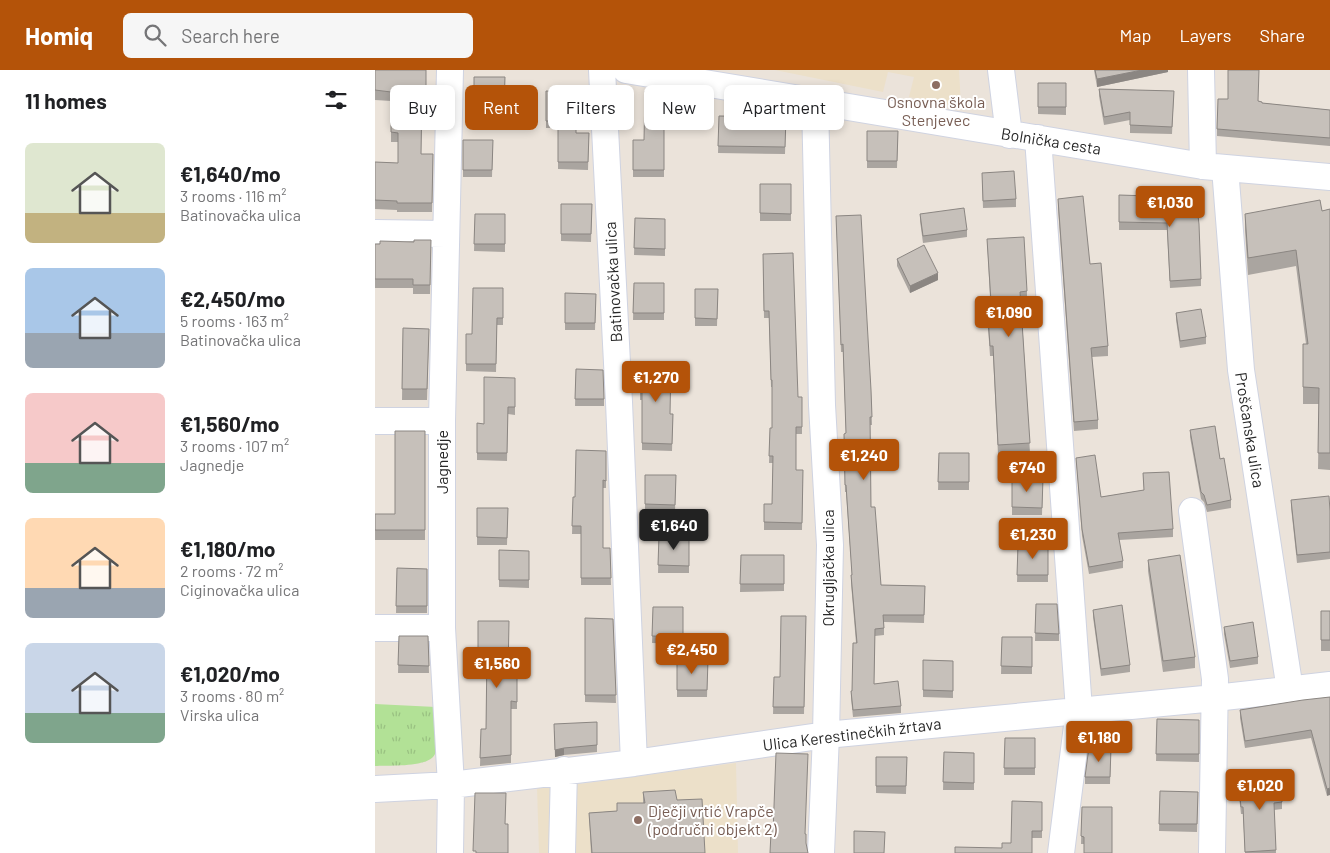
<!DOCTYPE html>
<meta charset="utf-8">
<style>
body{margin:0;font-family:Barlow,sans-serif;background:#f6f6f6;color:#202124;height:100vh;display:flex;flex-direction:column;font-size:19px;white-space:nowrap}
*{box-sizing:border-box;margin:0}
p{font-size:16px;color:#757577}
.icon{flex:none;width:28px;height:28px;fill:none;stroke:currentColor;stroke-width:2;stroke-linecap:round;stroke-linejoin:round}
.map{position:relative;flex:1;overflow:hidden}
.sheet{display:flex;flex-direction:column;background:#fff;width:375px}
.sheet>*{flex:none}
.guide{position:absolute;left:15px;top:15px;width:475px;height:45px;display:flex;gap:10px}
.price{position:absolute;translate:-50% -42px;padding:0 11px;border-radius:5px;background:#b45309;color:#fff;font-size:16px;line-height:32px;filter:drop-shadow(0 1px 2px #0008)}
.price::after{content:'';position:absolute;left:50%;top:30px;width:15px;height:11px;margin-left:-8px;background:inherit;clip-path:polygon(0 0,100% 0,50% 100%)}
.price.on{background:#222;color:#fff}
ul{padding:0;list-style:none}
li{display:flex;align-items:center;gap:15px;height:125px;padding:0 25px}
li span{display:grid;place-items:center;flex:none;width:140px;height:100px;border-radius:8px;color:#555}
li>.icon{margin-inline-start:auto}
span .icon{width:60px;height:60px;fill:#fffc;stroke-width:1}
li b{font-size:21px}
h2{display:flex;justify-content:space-between;align-items:center;height:60px;padding:0 25px;font-size:21px}
.tag{padding:0 18px;border-radius:8px;background:#fff;box-shadow:0 2px 8px #0003;font-size:18px;line-height:45px}
.tag.on{background:#b45309;color:#fff}
header{display:flex;align-items:center;gap:30px;box-sizing:border-box;height:70px;padding:0 25px;background:#b45309;color:#fff}
header strong{font-size:24px}
nav{display:flex;gap:28px;margin-inline-start:auto;font-size:18px}
.search{width:350px;height:45px;background:#f6f6f6;display:flex;align-items:center;gap:12px;box-sizing:border-box;padding:0 18px;border-radius:8px;color:#757577;font-size:19px}
main{display:flex;flex:1;min-height:0}
.map>svg:first-child{display:block}
.education{fill:#ece0c9}
.grass{fill:url(#grass-tufts)}
.lines{fill:none;stroke-linecap:round;stroke-linejoin:round}
.minor-casing{stroke:#cfd3e1;stroke-width:28}
.minor{stroke:#fff;stroke-width:26}
.wall{fill:#aaa5a0}
.shaded-wall{fill:#8b8682}
.building{fill:#c6c0ba;stroke:#8b8682}
.education-dot{fill:#8d6e63;stroke:#fff;stroke-width:2}
.labels{text-anchor:middle;stroke-width:4;stroke-linejoin:round;paint-order:stroke}
.education-label{font-size:16px;fill:#785e54;stroke:#fff}
.street-label{font-size:16px;fill:#282828;stroke:#fff}
</style>
<header>
<strong>Homiq</strong>
<div class="search"><svg class="icon" aria-label="search" viewBox="0 0 24 24"><circle cx="10" cy="10" r="6"/><path d="M15 15l6 6"/></svg>Search here</div>
<nav><a>Map</a><a>Layers</a><a>Share</a></nav>
</header>
<main>
<section class="sheet">
<h2>11 homes<svg class="icon" aria-label="filters" viewBox="0 0 24 24"><path d="M4 7h16M4 17h16"/><circle cx="9" cy="7" r="2"/><circle cx="15" cy="17" r="2"/></svg></h2>
<ul>
<li><span style="background:linear-gradient(#dfe7d0 70%,#c2b280 0)"><svg class="icon" aria-label="home" viewBox="0 0 24 24"><path d="M3 11l9-7 9 7M6 9v11h12V9"/></svg></span><div><b>€1,640/mo</b><p>3 rooms · 116 m²</p><p>Batinovačka ulica</p></div></li>
<li><span style="background:linear-gradient(#a9c7e8 65%,#9aa5b1 0)"><svg class="icon" aria-label="home" viewBox="0 0 24 24"><path d="M3 11l9-7 9 7M6 9v11h12V9"/></svg></span><div><b>€2,450/mo</b><p>5 rooms · 163 m²</p><p>Batinovačka ulica</p></div></li>
<li><span style="background:linear-gradient(#f6c9c9 70%,#7fa58c 0)"><svg class="icon" aria-label="home" viewBox="0 0 24 24"><path d="M3 11l9-7 9 7M6 9v11h12V9"/></svg></span><div><b>€1,560/mo</b><p>3 rooms · 107 m²</p><p>Jagnedje</p></div></li>
<li><span style="background:linear-gradient(#ffd9b3 70%,#9aa5b1 0)"><svg class="icon" aria-label="home" viewBox="0 0 24 24"><path d="M3 11l9-7 9 7M6 9v11h12V9"/></svg></span><div><b>€1,180/mo</b><p>2 rooms · 72 m²</p><p>Ciginovačka ulica</p></div></li>
<li><span style="background:linear-gradient(#c9d6e8 70%,#7fa58c 0)"><svg class="icon" aria-label="home" viewBox="0 0 24 24"><path d="M3 11l9-7 9 7M6 9v11h12V9"/></svg></span><div><b>€1,020/mo</b><p>3 rooms · 80 m²</p><p>Virska ulica</p></div></li>
</ul>
</section>
<div class="map">
<svg width="955" height="783" viewBox="0 0 955 783">
<defs>
<pattern id="grass-tufts" width="24" height="20" patternUnits="userSpaceOnUse" patternTransform="scale(1.25)"><rect width="24" height="20" fill="#b2e196"/><path d="M3 7l-1-3M5 7V3M7 7l1-3M15 17l-1-3M17 17v-4M19 17l1-3" fill="none" stroke="#99c181"/></pattern>
</defs>
<rect width="100%" height="100%" fill="#ebe3da"/>
<path class="education" d="M400,0h184l2,37 -52,-10 5,-20 -26,-5 -5,20z
M361,693l2,90h-199l-2,-66 43,-3z"/>
<path class="grass" d="M0,634l61,3c0,10 3,40 -1,47 -6,14 -46,11 -60,12z"/>
<g class="lines">
<defs>
<path id="minor" d="M227,0l17,332 15,361
M251,0l577,96 127,11
M626,0l8,65
M826,0l2,96
M440,32l7,303 8,140 -4,190 -5,118
M663,68l41,572 -18,143
M850,98l16,202 49,320
M0,163l71,1
M0,351h67
M817,441l23,168 -3,174
M0,558h67
M0,719l76,-4 183,-22 192,-28 389,-37 115,-13
M75,783l1,-68 -9,-157v-207l8,-351
M187,783l2,-83"/>
</defs>
<use href="#minor" class="minor-casing"/>
<use href="#minor" class="minor"/>
</g>
<path class="wall" d="M0,0h51v31h-4l-1,53h12l-1,58h-35v-2l-22,-1v-47l23,1v-21h-7v-41l-16,-1z
M719,0h74v2l-71,15z
M99,7h31l-1,37 -30,-1z
M663,13h28v32l-28,-1z
M724,19l75,2 -2,43 -42,-1v-13l-26,5 -5,-29z
M171,21l30,42h13l-1,37 -30,-1v-41h-12z
M301,21l-1,37h-11v49h-31v-37h11z
M883,31l4,2 68,7v36l-113,-10v-7z
M344,46l67,1 -1,37 -67,-1z
M492,61h31l-1,37h-30z
M88,70h30l-1,37h-29z
M607,110l34,19v8l-33,1z
M385,114h31v37h-31z
M744,125l31,1 51,83v7l-31,2 -3,-58h-48z
M683,129l32,65 18,82v10l-16,1 6,63v9l-24,2 -16,-223z
M186,134h31l-1,38 -30,-1z
M955,139v261l-12,-1 1,-65h-16v-60h3l-10,-78 -48,9 -3,-45v-16l77,-3z
M100,144h30v38l-31,-1z
M545,144l47,16v7l-44,6 -3,-22z
M461,146l35,174 1,35h-2l1,82 10,78 44,1 -1,37 -40,-1v13l-9,1 -1,48 27,22v7l-48,4 -2,-19v-7h1l4,-48 -5,-60v-8h1l-6,-83h-1l-1,-58 2,-1 -3,-81h-2z
M260,148l30,1v37l-31,-1z
M612,169l40,52v10h-6l9,152 -32,1 -5,-98h-3l-2,-29v-10h3z
M56,170l-1,54h-17v-6h-38v-44z
M388,184l35,143h4v37h-6v36h7l-1,60h-38v-26h8l1,-41h-4l1,-35h2v-41h-1l-2,-69h-5z
M522,189l41,21 -28,13 -13,-27z
M259,213h30v37h-31z
M128,218v37h-6l-1,47 -30,-1v-37h6z
M320,219h23l-1,37h-22z
M190,223l31,1 -1,36h-30z
M801,243l30,24v7l-26,4 -4,-28z
M28,258l26,1 -2,71h-25z
M265,293l30,51h3l-1,37 -30,-1v-50h-2z
M201,299l28,30v7h-29z
M140,308v37l-7,-1 -1,47 -30,-1v-37l7,1z
M815,360l41,70v8l-24,4 -3,-10 -3,-3 -11,-62z
M50,361v109h-50v-26h20z
M231,381v37h-3v60h7l1,37h-30v-51h-9l1,-37h2z
M564,383h30v37h-31z
M701,388l25,39 43,-7 -1,-17 30,56v8l-54,3 4,21v7l-34,6 -7,-38z
M270,405h31l-1,37h-30z
M637,408h31l-1,37h-30z
M916,430l39,11v48l-33,4 -6,-56z
M102,438h31l-1,37h-30z
M284,466h30v37h-31z
M643,475h30v37h-31z
M124,480l30,1v37l-30,-1z
M366,485h43v36l-44,1z
M773,490l47,97v11l-32,4 -15,-101z
M22,498l30,1v44h-31z
M661,534l23,30v7h-24z
M278,537h30v37l-31,-1z
M718,540l37,55v7l-29,4 -8,-59z
M946,541h9v40h-9z
M431,546l-2,98h-31l1,-37h6z
M210,548l28,1 3,84 -31,-1z
M103,551l30,51h9v37h-6v54l-31,3 1,-37h5l1,-71h-9z
M849,557l34,30v7l-28,4 -6,-34z
M24,566h29l1,37h-31z
M627,567h30v37h-31z
M302,590h31l-1,37h-30z
M548,590l30,1v37l-30,-1z
M955,627l-3,99 -16,-58 -66,10 -5,-30v-8z
M782,649l42,1v42l-43,-1z
M222,652v30l-33,3 -9,2 -1,-26z
M630,668h30v37h-31z
M736,678l-1,36h-25v-7z
M569,682l30,1v37h-31z
M501,687h31l-1,37 -30,-1z
M863,709l44,23v7l-8,1 2,43h-31l-2,-39h-2l-3,-27z
M785,721l38,1 -1,40 -38,-1z
M268,722l34,8 28,53h-114l-2,-40 28,-2 26,-8z
M667,732v36h-10v15l-30,-5 9,-5z
M707,737h30l-28,37h-3z"/>
<path class="shaded-wall" d="M767,0h26v2l-71,15v-8z
M563,203v7l-28,13v-7z
M189,678v7l-9,2v-7z
M955,718v7l-3,1v-7z"/>
<path class="building" d="M0,0h51v22h-4l-1,62h12l-1,49h-35v-2l-22,-1v-38l23,1v-30l-7,-1v-40l-16,-2z
M720,0h47l-45,9z
M853,0h31l-1,31 4,1v1l68,7v28l-113,-9 1,-30h10z
M99,7h31l-1,30 -30,-1z
M663,13h28v24h-28z
M724,19l75,2 -2,36 -42,-2v-13l-26,5z
M171,21l30,1v41h13l-1,29h-30v-41h-12z
M270,21h31l-1,30h-11v49h-31v-30h11z
M344,46l67,1 -1,30 -67,-1z
M492,61h31l-1,30h-30z
M88,70h30l-1,30h-29z
M639,101l2,28 -33,2 -1,-28z
M385,114h31v30l-31,-1z
M820,120l4,34 2,55 -31,2 -3,-58 -48,-1v-27l31,1z
M708,126l7,68 11,-1 7,83 -17,2 7,72 -24,2 -16,-223z
M945,130l2,11 8,-2v244h-12l1,-65 -16,-1v-43h5l-12,-94 -48,8 -3,-44z
M186,134h31l-1,30h-30z
M589,138l3,22 -44,6 -3,-22z
M100,144h30v30h-31z
M486,145l10,175 1,27h-2l1,90h4l6,78 44,1 -1,29h-41l1,13 -9,1 -1,55 24,-3 3,25 -48,4 -2,-19h1l1,-48h4l-6,-68h1l-6,-90h-1l-1,-51 2,-1 -3,-89 -2,1 -5,-129z
M260,148l30,1v30l-31,-1z
M649,167l3,54 -7,1 10,151 -32,2 -5,-99h-3l-2,-29h4l-5,-78z
M39,170h17l-1,45h-17v-6h-38v-35h5v-3l34,1z
M549,175l14,28 -28,13 -13,-27z
M418,183l5,144h4v30h-6v43h7l-1,53 -38,-1v-18h8l1,-48h-4l1,-28h2v-48h-1l-2,-69h-5l-1,-57z
M259,213h30v30h-31z
M98,218h30v30h-6l-1,46h-30v-30h6z
M320,219h23l-1,30 -22,-1z
M190,223l31,1 -1,29h-30z
M826,239l5,28 -26,4 -4,-28z
M28,258l26,1 -2,60h-25z
M265,293h31l-1,51h3l-1,30 -30,-1v-51h-2z
M201,299l27,1 1,29h-29z
M109,307l31,1v29h-7l-1,46h-30v-30l7,1z
M840,356l5,33 4,-1 7,42 -24,5 -3,-10 -3,-3 -11,-62z
M20,361h30v99h-50v-16h20z
M201,380l30,1v30l-3,-1v68h7l1,30h-30v-52h-9l1,-29h2z
M564,383h30v29h-31z
M720,385l6,42 43,-7 -1,-17 26,-1 4,57 -55,4 5,28 -34,6 -7,-38 -6,-71z
M270,405h31l-1,30 -30,-1z
M637,408h31l-1,30 -30,-1z
M954,426l1,15v41l-33,3 -6,-55z
M102,438h31l-1,30 -30,-1z
M284,466h30v30l-31,-1z
M643,475h30v30h-31z
M124,480l30,1v29h-30z
M366,485h43v29h-44z
M805,485l15,102 -32,4 -15,-101z
M22,498l30,1v37h-31z
M661,534h21l2,30 -24,-1z
M747,535l8,60 -29,4 -8,-59z
M278,537h30v30l-31,-1z
M946,541h9v29h-9z
M406,546h25l-2,91h-31l1,-30h6z
M210,548l28,1 3,76h-31z
M103,551h31l-1,51h9v30l-6,-1v54l-31,3 1,-29h5l1,-78h-9z
M878,552l5,35 -28,4 -6,-34z
M24,566h29l1,30 -31,-1z
M627,567h30v30l-31,-1z
M302,590h31l-1,30h-30z
M548,590l30,1v30l-30,-1z
M955,627v91l-3,1 -16,-59 -66,11 -5,-31 63,-10z
M782,649l42,1v34h-43z
M222,652v23l-33,3 -9,2 -1,-26z
M630,668h30v30h-31z
M714,677l22,1 -1,29h-25z
M569,682l30,1v30l-31,-1z
M401,683l32,1 -3,80h1v9l2,10h-38l1,-21 2,1z
M501,687h31l-1,29h-30z
M904,705l3,27 -8,1 2,47 -31,2 -2,-45h-2l-3,-28z
M300,720l2,10 25,-1 3,54h-113l-3,-40 28,-2v-8h28l-2,-11z
M785,721l38,1 -1,32h-38z
M100,723h31l-1,31h3v29h-32v-2h-3z
M637,731l30,1v29h-10v22h-77v-6l47,1v-5h9z
M707,737h30v46h-28v-16l-3,-1z
M479,761l31,1 -1,21h-30z"/>
<g class="education-dot">
<circle cx="561" cy="15" r="5"/>
<circle cx="263" cy="750" r="5"/>
</g>
<g class="labels">
<g class="education-label">
<text x="561" y="38">Osnovna škola<tspan x="561" dy="18">Stenjevec</tspan></text>
<text x="273" y="747" text-anchor="start">Dječji vrtić Vrapče<tspan x="273" dy="18">(područni objekt 2)</tspan></text>
</g>
<g class="street-label">
<text transform="translate(676 71) rotate(9)" y="6">Bolnička cesta</text>
<text transform="translate(238 212) rotate(-93)" y="6">Batinovačka ulica</text>
<text transform="translate(875 360) rotate(81)" y="6">Proščanska ulica</text>
<text transform="translate(67 392) rotate(-90)" y="6">Jagnedje</text>
<text transform="translate(453 498) rotate(-90)" y="6">Okrugljačka ulica</text>
<text transform="translate(477 664) rotate(-7)" y="6">Ulica Kerestinečkih žrtava</text>
</g>
</g>
</svg>
<b class="price" style="left:795px;top:158px">€1,030</b>
<b class="price" style="left:634px;top:268px">€1,090</b>
<b class="price" style="left:281px;top:333px">€1,270</b>
<b class="price" style="left:489px;top:411px">€1,240</b>
<b class="price" style="left:652px;top:423px">€740</b>
<b class="price on" style="left:299px;top:481px">€1,640</b>
<b class="price" style="left:658px;top:490px">€1,230</b>
<b class="price" style="left:317px;top:605px">€2,450</b>
<b class="price" style="left:122px;top:619px">€1,560</b>
<b class="price" style="left:724px;top:693px">€1,180</b>
<b class="price" style="left:885px;top:741px">€1,020</b>
<div class="guide">
<a class="tag">Buy</a>
<a class="tag on">Rent</a>
<a class="tag">Filters</a>
<a class="tag">New</a>
<a class="tag">Apartment</a>
</div>
</div>
</main>
